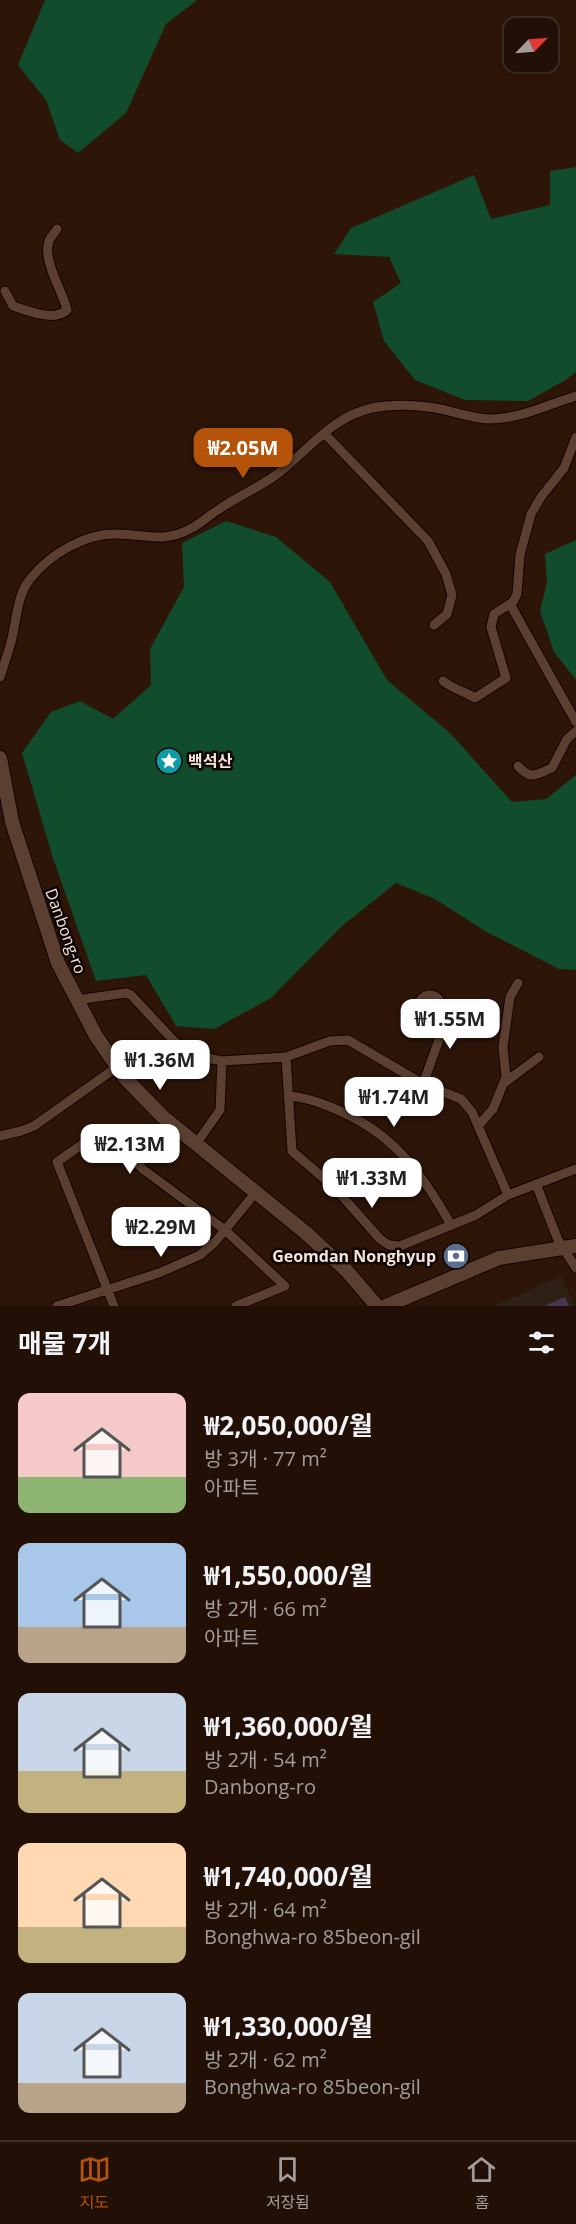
<!DOCTYPE html>
<html lang="ko">
<meta charset="utf-8">
<style>
body{margin:0;font-family:"Open Sans","Noto Sans KR",sans-serif;background:#2a1910;color:#f1f3f6;height:100vh;display:flex;flex-direction:column;font-size:22px;white-space:nowrap}
*{box-sizing:border-box;margin:0}
p{font-size:20px;color:#a29d9b}
.icon{flex:none;width:33px;height:33px;fill:none;stroke:currentColor;stroke-width:2;stroke-linecap:round;stroke-linejoin:round}
.map{position:relative;height:1306px;overflow:hidden}
.details{display:flex;flex-direction:column;background:#221006;flex:1}
.details>*{flex:none}
.needle{width:39px;rotate:65deg}
.controls{position:absolute;left:504px;top:18px;display:grid;gap:12px}
.controls a{display:grid;place-items:center;width:54px;height:54px;border-radius:12px;background:#221006;box-shadow:0 3px 15px #0003,0 0 0 2px #3f3028;font-size:30px}
.price{position:absolute;translate:-50% -51px;padding:0 14px;border-radius:12px;background:#fff;color:#222;font-size:20px;line-height:39px;filter:drop-shadow(0 2px 3px #0008)}
.price::after{content:'';position:absolute;left:50%;top:36px;width:18px;height:14px;margin-left:-9px;background:inherit;clip-path:polygon(0 0,100% 0,50% 100%)}
.price.current{background:#b45309;color:#fff}
ul{padding:0;list-style:none}
li{display:flex;align-items:center;gap:18px;height:150px;padding:0 18px}
li span{display:grid;place-items:center;flex:none;width:168px;height:120px;border-radius:12px;color:#555}
li>.icon{margin-inline-start:auto}
span .icon{width:72px;height:72px;fill:#fffc;stroke-width:1}
li b{font-size:26px}
h2{display:flex;justify-content:space-between;align-items:center;height:72px;padding:0 18px;font-size:26px}
.tab-bar{display:flex;justify-content:space-around;align-items:center;height:84px;border-top:2px solid #3f3028;background:#221006;font-size:16px;color:#a29d9b}
.tab-bar a{display:grid;justify-items:center;gap:3px}
.tab-bar .current{color:#b45309}
.map>svg:first-child{display:block}
.education{fill:#2f2015}
.forest{fill:#114c2c}
.building{fill:#463952}
.lines{fill:none;stroke-linecap:round;stroke-linejoin:round}
.street-casing{stroke:#140200;stroke-width:11}
.secondary-casing{stroke:#140200;stroke-width:16}
.street{stroke:#5b4031;stroke-width:9}
.secondary{stroke:#5b4031;stroke-width:14}
.labels{text-anchor:middle;stroke-width:5;stroke-linejoin:round;paint-order:stroke}
.poi-label{font-size:16px;font-weight:bold;fill:#f5e4db;stroke:#0e0502;text-anchor:start}
.street-label{font-size:16px;fill:#f5e4db;stroke:#0e0502}
</style>
<div class="map">
<svg width="576" height="1306" viewBox="0 0 576 1306">
<rect width="100%" height="100%" fill="#2d1508"/>
<path class="education" d="M561,1276l14,30h-82z"/>
<path class="forest" d="M45,0h152l-31,24 -40,89 -48,40 -18,-13 -14,-40 -28,-35z
M576,167v205l-12,9 -36,20 -63,-1 -50,-20 -31,-39 -11,-39 28,-19 -12,-26 -55,-3 17,-26 123,-53 17,44 59,-14v-34z
M226,521l50,16 54,45 57,98 63,53 62,69 34,-3 30,-24v195l-17,-1 -74,-38 -50,-32 -39,-16 -54,43 -71,72 -57,31 -38,-3 -30,-51 -50,6 -43,-123 -31,-105 29,-41 29,-11 33,18 38,-34 -1,-36 34,-62 -2,-44z
M576,540v140l-22,-28 -14,-41 7,-29 -2,-28z"/>
<path class="building" d="M565,1297l4,9h-25z"/>
<g class="lines">
<defs>
<path id="street" d="M5,291l8,15c14,5 42,16 54,4 -4,-18 -25,-50 -18,-69 1,-4 6,-8 8,-12
M324,433l104,108 18,33 6,21 -5,19 -13,11
M510,604l66,118
M0,677c4,-13 9,-26 12,-39 5,-20 5,-44 19,-60 19,-24 55,-45 86,-44 27,0 45,9 71,-4 11,-5 20,-14 30,-20 18,-13 40,-22 58,-35 32,-24 55,-58 96,-67 20,-4 43,-3 63,0 18,3 35,10 54,11 31,0 58,-14 87,-23
M443,681c10,8 21,10 32,17l31,-20 -15,-51 3,-13 19,-12 4,-8 3,-39 11,-41 10,-17 23,-29 12,-31
M518,766c13,15 18,8 34,2l15,-29 9,-8
M419 1006a11 11 0 1 1 22 0a11 11 0 1 1-22 0Z
M76,1000l50,-7 5,2 43,46 14,12 14,4 20,4 64,-4 44,-16 18,-1 75,44 38,15 11,13 36,83
M286,1057l6,94 42,36 46,52 9,6 11,1 76,-31 32,-20 68,-26
M504,1083l35,-26
M423,1084l17,-47 -1,-10 -4,-10
M289,1096c16,1 30,6 44,12 59,24 88,63 118,117
M478,1126l15,-17 13,-32 -3,-30 7,-50 8,-14
M0,1136l21,-5 13,-5 83,-59
M196,1144l24,-34 2,-49
M536,1184l22,56 18,28
M57,1306l102,-33 41,-18 16,-14 40,-49
M114,1306l-57,-144 44,-31 43,39 81,60 60,56 -49,20"/>
<path id="secondary" d="M0,758l12,64 46,141 38,73 29,42 38,39 143,116 40,37 31,36
M386,1306l113,-48 77,-12"/>
</defs>
<use href="#street" class="street-casing"/>
<use href="#secondary" class="secondary-casing"/>
<use href="#street" class="street"/>
<use href="#secondary" class="secondary"/>
</g>
<defs>
<symbol id="sight-disc" viewBox="-11 -11 22 22"><circle r="9.5" fill="#0f9aa8" stroke="#0e0502"/><path d="M0-6L1.8-2.2L6-1.7L2.9 1.2L3.7 5.4L0 3.3L-3.7 5.4L-2.9 1.2L-6-1.7L-1.8-2.2Z" fill="#fff"/></symbol>
<symbol id="bank-disc" viewBox="-11 -11 22 22"><circle r="9.5" fill="#5c6f8a" stroke="#0e0502"/><path d="M-6-4H6V4H-6ZM0-2.3a2.3 2.3 0 1 0 0 4.6a2.3 2.3 0 1 0 0-4.6Z" fill="#fff"/></symbol>
</defs>
<g fill-rule="evenodd">
<use href="#sight-disc" x="154" y="746" width="30" height="30"/>
<use href="#bank-disc" x="441" y="1241" width="30" height="30"/>
</g>
<g class="labels">
<g class="poi-label">
<text x="188" y="767">백석산</text>
<text x="436" y="1262" text-anchor="end">Geomdan Nonghyup</text>
</g>
<g class="street-label">
<text transform="translate(66 931) rotate(70)" y="6">Danbong-ro</text>
</g>
</g>
</svg>
<div class="controls">
<a><svg class="needle" viewBox="-14 -14 28 28"><path d="M0-13l5 13h-10z" fill="#e53935"/><path d="M0 13l5-13h-10z" fill="#a29d9b"/></svg></a>
</div>
<b class="price current" style="left:243px;top:479px">₩2.05M</b>
<b class="price" style="left:450px;top:1050px">₩1.55M</b>
<b class="price" style="left:160px;top:1091px">₩1.36M</b>
<b class="price" style="left:394px;top:1128px">₩1.74M</b>
<b class="price" style="left:130px;top:1175px">₩2.13M</b>
<b class="price" style="left:372px;top:1209px">₩1.33M</b>
<b class="price" style="left:161px;top:1258px">₩2.29M</b>
</div>
<section class="details">
<h2>매물 7개<svg class="icon" aria-label="filters" viewBox="0 0 24 24"><path d="M4 7h16M4 17h16"/><circle cx="9" cy="7" r="2"/><circle cx="15" cy="17" r="2"/></svg></h2>
<ul>
<li><span style="background:linear-gradient(#f6c9c9 70%,#8fb573 0)"><svg class="icon" aria-label="home" viewBox="0 0 24 24"><path d="M3 11l9-7 9 7M6 9v11h12V9"/></svg></span><div><b>₩2,050,000/월</b><p>방 3개 · 77 m²</p><p>아파트</p></div></li>
<li><span style="background:linear-gradient(#a9c7e8 70%,#b9a48a 0)"><svg class="icon" aria-label="home" viewBox="0 0 24 24"><path d="M3 11l9-7 9 7M6 9v11h12V9"/></svg></span><div><b>₩1,550,000/월</b><p>방 2개 · 66 m²</p><p>아파트</p></div></li>
<li><span style="background:linear-gradient(#c9d6e8 65%,#c2b280 0)"><svg class="icon" aria-label="home" viewBox="0 0 24 24"><path d="M3 11l9-7 9 7M6 9v11h12V9"/></svg></span><div><b>₩1,360,000/월</b><p>방 2개 · 54 m²</p><p>Danbong-ro</p></div></li>
<li><span style="background:linear-gradient(#ffd9b3 70%,#c2b280 0)"><svg class="icon" aria-label="home" viewBox="0 0 24 24"><path d="M3 11l9-7 9 7M6 9v11h12V9"/></svg></span><div><b>₩1,740,000/월</b><p>방 2개 · 64 m²</p><p>Bonghwa-ro 85beon-gil</p></div></li>
<li><span style="background:linear-gradient(#c9d6e8 75%,#b9a48a 0)"><svg class="icon" aria-label="home" viewBox="0 0 24 24"><path d="M3 11l9-7 9 7M6 9v11h12V9"/></svg></span><div><b>₩1,330,000/월</b><p>방 2개 · 62 m²</p><p>Bonghwa-ro 85beon-gil</p></div></li>
</ul>
</section>
<nav class="tab-bar">
<a class="current"><svg class="icon" aria-label="map" viewBox="0 0 24 24"><path d="M3 6l6-2 6 2 6-2v14l-6 2-6-2-6 2zM9 4v14M15 6v14"/></svg>지도</a>
<a><svg class="icon" aria-label="saved" viewBox="0 0 24 24"><path d="M7 4h10v16l-5-4-5 4z"/></svg>저장됨</a>
<a><svg class="icon" aria-label="home" viewBox="0 0 24 24"><path d="M3 11l9-7 9 7M6 9v11h12V9"/></svg>홈</a>
</nav>
